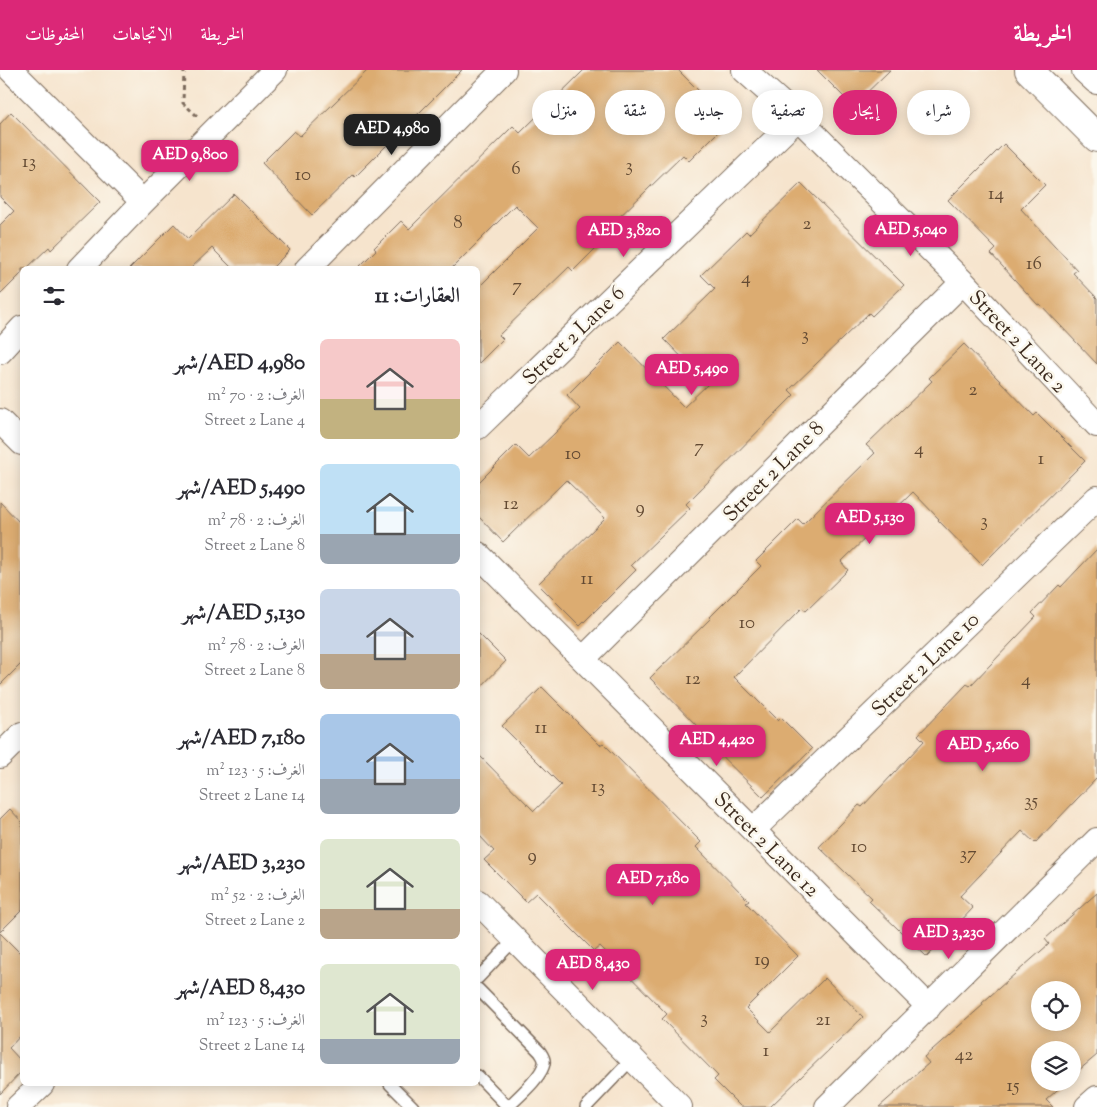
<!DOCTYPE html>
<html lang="ar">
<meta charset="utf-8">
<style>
body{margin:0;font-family:"Sorts Mill Goudy",Amiri,serif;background:#f2f2f3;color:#2b2b33;direction:rtl;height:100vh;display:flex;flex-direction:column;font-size:19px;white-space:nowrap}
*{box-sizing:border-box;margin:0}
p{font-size:16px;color:#7c7c81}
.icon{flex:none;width:28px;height:28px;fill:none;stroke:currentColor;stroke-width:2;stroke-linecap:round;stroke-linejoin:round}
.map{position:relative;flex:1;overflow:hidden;direction:ltr}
.details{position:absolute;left:20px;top:196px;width:460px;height:820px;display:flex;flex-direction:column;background:#fff;border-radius:8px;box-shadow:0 2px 12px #0003;direction:rtl}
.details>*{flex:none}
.top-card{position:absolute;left:495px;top:20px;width:475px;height:45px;direction:rtl;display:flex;gap:10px}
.fabs{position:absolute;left:1031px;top:911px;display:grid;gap:10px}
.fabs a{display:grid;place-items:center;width:50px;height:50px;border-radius:50%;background:#fff;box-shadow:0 2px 12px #0003;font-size:25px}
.price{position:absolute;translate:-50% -42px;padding:0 11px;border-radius:10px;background:#db2777;color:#fff;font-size:16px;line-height:32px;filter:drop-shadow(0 1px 2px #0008)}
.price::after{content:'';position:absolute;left:50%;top:30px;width:15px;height:11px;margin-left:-8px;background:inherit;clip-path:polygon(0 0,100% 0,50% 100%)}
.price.selected{background:#222;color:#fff}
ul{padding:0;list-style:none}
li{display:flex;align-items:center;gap:15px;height:125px;padding:0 20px}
li span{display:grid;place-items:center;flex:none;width:140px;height:100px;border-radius:8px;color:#555}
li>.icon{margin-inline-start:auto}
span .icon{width:60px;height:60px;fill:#fffc;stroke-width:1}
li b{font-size:21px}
h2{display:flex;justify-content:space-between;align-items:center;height:60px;padding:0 20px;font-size:21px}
.pill{padding:0 18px;border-radius:22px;background:#fff;box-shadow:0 2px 12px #0003;font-size:18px;line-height:45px}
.pill.selected{background:#db2777;color:#fff}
header{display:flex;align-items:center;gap:30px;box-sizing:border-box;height:70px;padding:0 25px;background:#db2777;color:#fff}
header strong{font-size:24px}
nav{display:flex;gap:28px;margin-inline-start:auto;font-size:18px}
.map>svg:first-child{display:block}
.building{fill:#dcac71;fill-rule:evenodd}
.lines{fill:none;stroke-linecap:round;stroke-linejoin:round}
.service-casing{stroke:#7c6b5b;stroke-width:14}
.minor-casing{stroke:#7c6b5b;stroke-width:26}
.tertiary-casing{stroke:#7c6b5b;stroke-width:30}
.path{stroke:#7c6b5b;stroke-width:3;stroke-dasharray:4 4;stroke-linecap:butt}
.service{stroke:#fff;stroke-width:11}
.minor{stroke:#fff;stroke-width:24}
.tertiary{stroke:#fff;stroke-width:28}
.labels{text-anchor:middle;stroke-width:5;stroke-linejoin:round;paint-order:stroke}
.number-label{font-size:19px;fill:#634a33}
.street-label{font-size:21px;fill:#3b2a1e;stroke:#fbf7ec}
</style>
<header>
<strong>الخريطة</strong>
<nav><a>الخريطة</a><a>الاتجاهات</a><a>المحفوظات</a></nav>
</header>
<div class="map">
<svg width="1097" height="1037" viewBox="0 0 1097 1037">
<rect width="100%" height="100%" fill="#fbf7ec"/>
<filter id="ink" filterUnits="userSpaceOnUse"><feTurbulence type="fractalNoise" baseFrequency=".02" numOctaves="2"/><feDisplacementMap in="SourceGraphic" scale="10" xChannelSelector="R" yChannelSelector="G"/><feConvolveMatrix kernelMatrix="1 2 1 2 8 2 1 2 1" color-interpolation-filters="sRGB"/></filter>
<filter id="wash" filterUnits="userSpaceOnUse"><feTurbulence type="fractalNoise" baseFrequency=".0096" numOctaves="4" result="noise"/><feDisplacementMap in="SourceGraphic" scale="20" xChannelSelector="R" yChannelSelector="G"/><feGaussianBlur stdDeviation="1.12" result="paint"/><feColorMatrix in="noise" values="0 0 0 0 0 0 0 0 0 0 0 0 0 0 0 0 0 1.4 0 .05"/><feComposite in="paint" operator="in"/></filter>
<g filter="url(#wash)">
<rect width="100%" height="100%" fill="#f6e4cd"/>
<g id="blocks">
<path class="building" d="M368,0h94l-107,107 -2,-2 -41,40 -50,-52 32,-32 6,5z
M584,0h94l51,51 -40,40 -6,-6 -74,72 4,4 -40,40 -4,-4 -70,68 4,4 -25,25v-76l60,-60 -23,-23 -64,64h-94l19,-19 -2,-2 27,-27 8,8 104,-103 7,7z
M817,0h73l-37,36z
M11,42l89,90 -49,48 -2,-3 -23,22h-4v4l-22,22v-70l14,-14 -14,-14v-73z
M1004,74l41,41 -24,24 56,61 -4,3 24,25v66l-57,-60 -2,1 -47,-51 5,-5 -48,-49z
M801,113l103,102 -32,31 -3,-3 -80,77 5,5 -108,109 4,4 -59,57 5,5 -56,56 -42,-42 67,-66 -39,-38 -63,62 -25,-26v-33l38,-38 13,13 51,-49 -13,-14 53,-53 64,65 24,-23 -44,-45 51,-50 -14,-14 45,-44 3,3z
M234,124l56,56 -19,19h-38l-21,-21 -22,21h-61l45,-45 14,15z
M964,274l70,72 3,-3 48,48 -103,104 -44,-45 1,-1 -26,-27 -72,70 7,8 -42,41 -4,-3 -68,69 44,44 3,-3 31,31 -49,48 -65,-64 3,-3 -51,-52 61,-60 -1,-1 51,-51 -5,-5 42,-42 5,5 72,-71 -9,-8 66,-64 -3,-3z
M0,432l22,23v138l-22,22z
M1097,479v229l-62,65 -13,-12 -62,65 13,12 -46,49 -58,-56 3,-3 -53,-51 40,-42 3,2 62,-66 -6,-6 49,-51 3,2 66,-69 -4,-4 27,-28 2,2z
M478,563l28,28 -28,29z
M542,617l58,58 3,-2 98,99 -5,5 53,54 -3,2 52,53 -52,52 24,24 55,-54 38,39 -93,90h-29l-27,-27 4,-4 -56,-57 5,-5 -67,-68 -6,5 -58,-58 -10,9 -42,-42 10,-9 -16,-17v-80l56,57 27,-26 -59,-59z
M10,739l12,13v88l-22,22v-113z
M1097,823v162l-25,21v-26h-32v32h26l-20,18 7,7h-174l50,-44 -5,-6 59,-52 -1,-2 67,-59 -4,-5zM1040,920h32v32h-32z
M0,863l22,22v79l-13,14 13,14v9l-22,23z"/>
</g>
</g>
<g filter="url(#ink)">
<use href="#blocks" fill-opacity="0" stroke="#7c6b5b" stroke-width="1"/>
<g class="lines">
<defs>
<path id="service" d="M478,908l36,-38
M478,919l62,63c2,3 5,7 4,11 -1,13 -26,34 -36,44
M478,1006l30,31
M390,1014l23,23
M586,1037l46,-48"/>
<path id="minor" d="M11,0l132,132
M744,0l54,48 165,164 134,143
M79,199l64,-67 132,-132
M307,199l197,-199
M0,282l22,-24
M0,351l22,22
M478,357l320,-309
M478,484l451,453
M583,589l380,-377
M0,686l22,-22
M753,760l344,-332
M478,832l202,205
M18,1037l24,-23
M827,1037l270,-267
M1087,1037l10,-9"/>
<path id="tertiary" d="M1029,0l68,68
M1086,0l11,10"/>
</defs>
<use href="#service" class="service-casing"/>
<use href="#minor" class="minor-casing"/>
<use href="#tertiary" class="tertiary-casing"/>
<path class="path" d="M184,0l-1,33 14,13"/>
<use href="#service" class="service"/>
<use href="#minor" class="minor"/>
<use href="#tertiary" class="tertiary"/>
</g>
</g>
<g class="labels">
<g class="number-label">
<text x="29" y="97">13</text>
<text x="629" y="101">3</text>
<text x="516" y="104">6</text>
<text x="303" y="110">10</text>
<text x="996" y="129">14</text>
<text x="458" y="158">8</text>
<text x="807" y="159">2</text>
<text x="1034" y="199">16</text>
<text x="746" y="213">4</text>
<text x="517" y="221">7</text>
<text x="805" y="270">3</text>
<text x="973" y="325">2</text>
<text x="699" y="382">7</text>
<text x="919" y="384">4</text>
<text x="573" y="389">10</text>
<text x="1041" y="394">1</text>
<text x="511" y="439">12</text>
<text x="640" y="443">9</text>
<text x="984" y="456">3</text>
<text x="587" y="514">11</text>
<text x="747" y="558">10</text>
<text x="693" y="614">12</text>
<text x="1026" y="615">4</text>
<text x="541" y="663">11</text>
<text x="598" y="722">13</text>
<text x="1031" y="736">35</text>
<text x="859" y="782">10</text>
<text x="968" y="789">37</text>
<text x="532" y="791">9</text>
<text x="762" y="895">19</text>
<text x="704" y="953">3</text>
<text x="823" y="955">21</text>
<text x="766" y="986">1</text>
<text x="964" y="990">42</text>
<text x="1013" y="1021">15</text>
</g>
<g class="street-label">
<text transform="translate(573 265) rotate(-44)" y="7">Street 2 Lane 6</text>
<text transform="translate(1018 271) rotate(47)" y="7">Street 2 Lane 2</text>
<text transform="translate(773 401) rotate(-45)" y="7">Street 2 Lane 8</text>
<text transform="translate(925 594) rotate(-44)" y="7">Street 2 Lane 10</text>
<text transform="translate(767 774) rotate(45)" y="7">Street 2 Lane 12</text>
</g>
</g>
</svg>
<div class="fabs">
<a><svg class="icon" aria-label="locate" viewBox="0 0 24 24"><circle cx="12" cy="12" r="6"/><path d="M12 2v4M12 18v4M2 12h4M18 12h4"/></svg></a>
<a><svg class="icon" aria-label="layers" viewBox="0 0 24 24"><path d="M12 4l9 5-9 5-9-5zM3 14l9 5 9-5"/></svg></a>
</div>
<b class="price selected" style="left:392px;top:86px">AED 4,980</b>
<b class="price" style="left:190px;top:112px">AED 9,800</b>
<b class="price" style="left:911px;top:187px">AED 5,040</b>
<b class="price" style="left:624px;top:188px">AED 3,820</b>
<b class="price" style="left:692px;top:326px">AED 5,490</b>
<b class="price" style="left:870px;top:475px">AED 5,130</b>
<b class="price" style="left:717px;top:697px">AED 4,420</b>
<b class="price" style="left:983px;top:702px">AED 5,260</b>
<b class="price" style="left:653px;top:836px">AED 7,180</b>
<b class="price" style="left:949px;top:890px">AED 3,230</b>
<b class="price" style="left:593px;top:921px">AED 8,430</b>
<div class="top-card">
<a class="pill">شراء</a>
<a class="pill selected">إيجار</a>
<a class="pill">تصفية</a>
<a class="pill">جديد</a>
<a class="pill">شقة</a>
<a class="pill">منزل</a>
</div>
<section class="details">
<h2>العقارات: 11<svg class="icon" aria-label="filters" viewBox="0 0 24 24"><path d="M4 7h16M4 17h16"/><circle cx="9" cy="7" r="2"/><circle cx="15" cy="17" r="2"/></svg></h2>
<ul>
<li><span style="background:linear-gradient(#f6c9c9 60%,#c2b280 0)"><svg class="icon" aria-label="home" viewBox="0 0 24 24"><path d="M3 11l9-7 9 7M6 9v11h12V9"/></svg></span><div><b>AED 4,980/شهر</b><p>الغرف: 2 · 70 m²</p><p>Street 2 Lane 4</p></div></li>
<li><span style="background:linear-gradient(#bfe0f5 70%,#9aa5b1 0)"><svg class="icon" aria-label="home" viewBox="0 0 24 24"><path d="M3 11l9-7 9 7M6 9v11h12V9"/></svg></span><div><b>AED 5,490/شهر</b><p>الغرف: 2 · 78 m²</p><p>Street 2 Lane 8</p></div></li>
<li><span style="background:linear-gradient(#c9d6e8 65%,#b9a48a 0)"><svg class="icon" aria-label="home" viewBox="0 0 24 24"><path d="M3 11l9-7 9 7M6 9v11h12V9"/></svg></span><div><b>AED 5,130/شهر</b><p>الغرف: 2 · 78 m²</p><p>Street 2 Lane 8</p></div></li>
<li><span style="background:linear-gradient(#a9c7e8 65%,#9aa5b1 0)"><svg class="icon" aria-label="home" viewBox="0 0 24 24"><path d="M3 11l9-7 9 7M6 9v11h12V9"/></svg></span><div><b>AED 7,180/شهر</b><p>الغرف: 5 · 123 m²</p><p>Street 2 Lane 14</p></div></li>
<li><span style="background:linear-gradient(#dfe7d0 70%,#b9a48a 0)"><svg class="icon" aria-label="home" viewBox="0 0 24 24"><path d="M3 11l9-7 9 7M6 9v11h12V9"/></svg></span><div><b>AED 3,230/شهر</b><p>الغرف: 2 · 52 m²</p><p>Street 2 Lane 2</p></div></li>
<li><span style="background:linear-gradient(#dfe7d0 75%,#9aa5b1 0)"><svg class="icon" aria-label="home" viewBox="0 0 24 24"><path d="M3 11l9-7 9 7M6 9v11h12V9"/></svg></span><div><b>AED 8,430/شهر</b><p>الغرف: 5 · 123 m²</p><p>Street 2 Lane 14</p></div></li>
</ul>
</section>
</div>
